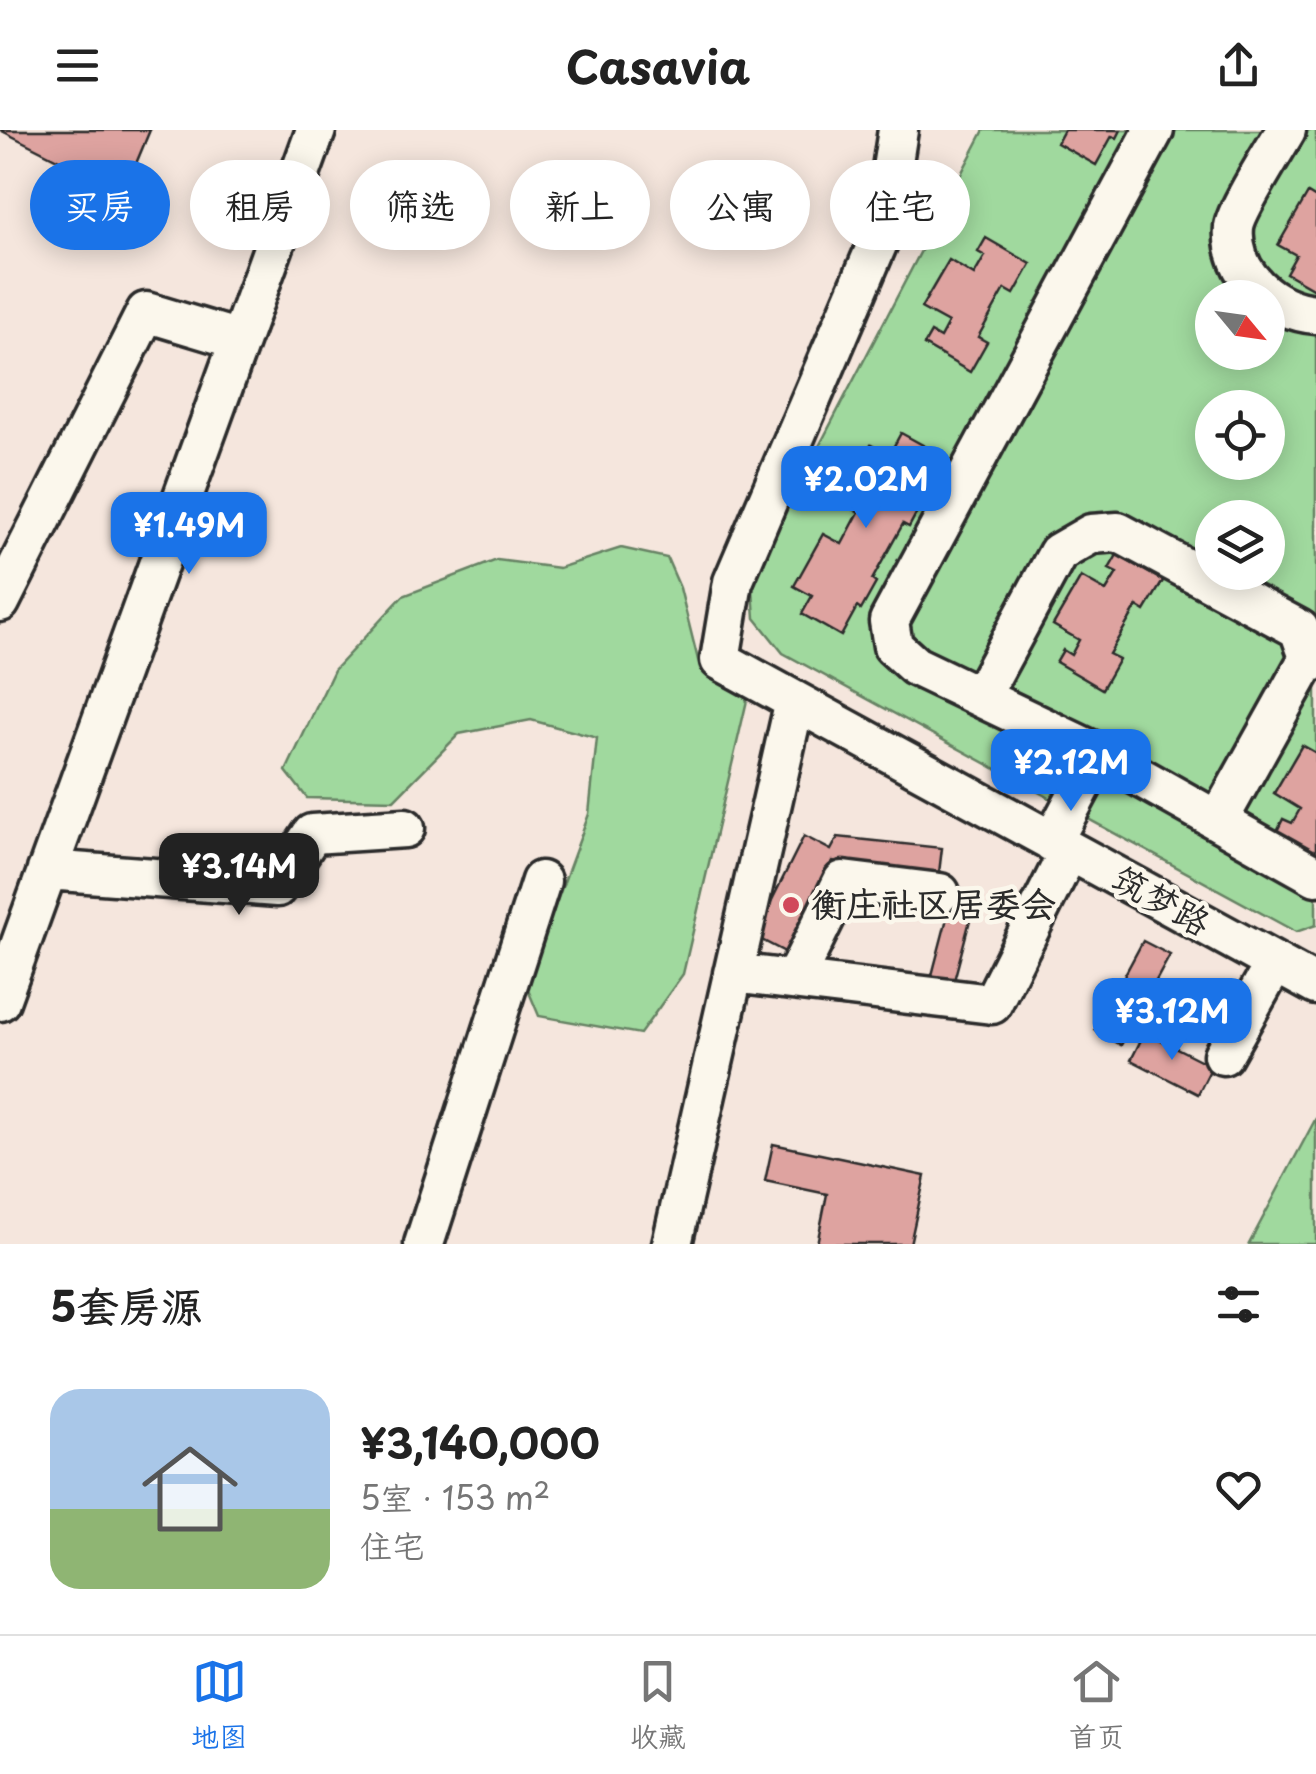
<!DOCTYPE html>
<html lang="zh">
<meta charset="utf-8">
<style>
body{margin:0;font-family:"Playpen Sans","LXGW WenKai TC",sans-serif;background:#f6f6f6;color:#222;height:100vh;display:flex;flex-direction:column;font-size:38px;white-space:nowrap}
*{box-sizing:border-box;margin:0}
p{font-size:32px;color:#767676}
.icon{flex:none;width:55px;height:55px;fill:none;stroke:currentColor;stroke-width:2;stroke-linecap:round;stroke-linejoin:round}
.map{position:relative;height:1114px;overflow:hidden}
.side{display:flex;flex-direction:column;background:#fff;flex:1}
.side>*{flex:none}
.top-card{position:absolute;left:30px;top:30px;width:1258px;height:90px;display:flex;gap:20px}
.needle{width:65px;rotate:119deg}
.tools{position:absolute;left:1195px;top:150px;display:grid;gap:20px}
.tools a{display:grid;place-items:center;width:90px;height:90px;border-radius:50%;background:#fff;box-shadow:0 5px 25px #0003;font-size:50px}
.price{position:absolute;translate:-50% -85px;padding:0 22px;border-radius:20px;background:#1a73e8;color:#fff;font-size:32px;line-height:65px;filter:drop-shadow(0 2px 5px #0008)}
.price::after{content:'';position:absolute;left:50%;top:60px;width:30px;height:22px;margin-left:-15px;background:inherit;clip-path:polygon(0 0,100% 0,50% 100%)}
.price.active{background:#222;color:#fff}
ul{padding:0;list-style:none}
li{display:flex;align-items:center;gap:30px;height:250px;padding:0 50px}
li+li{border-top:2px solid #e0e0e0}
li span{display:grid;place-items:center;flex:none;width:280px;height:200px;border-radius:30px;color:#555}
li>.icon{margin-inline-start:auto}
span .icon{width:120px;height:120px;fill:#fffc;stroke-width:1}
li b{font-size:42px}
h2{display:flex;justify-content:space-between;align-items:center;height:120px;padding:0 50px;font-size:42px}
.pill{padding:0 35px;border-radius:45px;background:#fff;box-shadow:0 5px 25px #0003;font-size:35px;line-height:90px}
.pill.active{background:#1a73e8;color:#fff}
header{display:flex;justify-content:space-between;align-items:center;height:130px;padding:0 50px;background:#fff;font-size:45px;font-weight:700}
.menu{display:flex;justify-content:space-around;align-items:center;height:140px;border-top:2px solid #e0e0e0;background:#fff;font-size:28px;color:#767676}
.menu a{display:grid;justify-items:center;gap:5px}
.menu .active{color:#1a73e8}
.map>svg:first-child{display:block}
.green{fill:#a0d99e;stroke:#668264;stroke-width:2.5;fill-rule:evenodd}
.building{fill:#dea3a0;stroke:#2b2b2b;stroke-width:2.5}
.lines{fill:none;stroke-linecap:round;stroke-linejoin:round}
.minor-casing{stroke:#2b2b2b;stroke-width:45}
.minor{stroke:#fbf7ec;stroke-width:38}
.poi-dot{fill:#d1495b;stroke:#fbf7ec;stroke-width:4}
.labels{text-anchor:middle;stroke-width:9;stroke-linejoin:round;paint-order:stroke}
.street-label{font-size:35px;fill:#2b2b2b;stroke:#fbf7ec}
.poi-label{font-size:35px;font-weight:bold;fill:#2b2b2b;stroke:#fbf7ec;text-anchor:start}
</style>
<header><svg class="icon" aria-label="menu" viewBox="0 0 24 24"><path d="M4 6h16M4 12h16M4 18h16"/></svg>Casavia<svg class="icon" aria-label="share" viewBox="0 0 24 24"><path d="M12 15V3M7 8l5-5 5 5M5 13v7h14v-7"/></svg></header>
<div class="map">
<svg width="1316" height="1114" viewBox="0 0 1316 1114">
<rect width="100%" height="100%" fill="#f5e6dd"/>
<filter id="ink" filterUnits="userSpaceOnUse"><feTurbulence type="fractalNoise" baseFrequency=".01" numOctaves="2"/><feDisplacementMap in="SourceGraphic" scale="20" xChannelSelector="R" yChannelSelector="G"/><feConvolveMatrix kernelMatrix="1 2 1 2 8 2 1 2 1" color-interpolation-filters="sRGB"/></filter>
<g filter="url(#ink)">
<path class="green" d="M984,0h332v795l-20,7 -513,-279 -28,-35 -3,-43zM1212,168h56v54h-56zM1212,278h56v54h-56zM1212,388h56v54h-56z
M621,418l46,10 13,30 20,80 48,28 -65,278 -43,60 -101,-18 -13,-31 63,-171 8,-76 -66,-18 -72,14 -65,66 -87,-2 -21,-27 48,-101 69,-74 94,-36 62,8z
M1316,988v126h-67z"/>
<path class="building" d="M0,0h150l-20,48 -35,-16 -6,13z
M1064,0h57l-4,8 -5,-2 -16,29 -39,-22z
M1308,63l8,5v92l-30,-17 10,-18 -18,-10z
M986,108l45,26 -17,30 -9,-5 -27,48 9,5 -17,30 -46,-27 7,-12 9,5 8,-15 -27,-15 28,-48 25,15 11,-19 -7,-4z
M901,303l40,22 -21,39 5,3 -16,30 -6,-3 -31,56 4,3 -15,27 -4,-3 -16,29 -39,-22 10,-18 -18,-10 29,-52 19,10 17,-32 -19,-10 31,-57 18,10z
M1117,425l46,26 -18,30 -8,-5 -28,48 10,5 -17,30 -46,-27 7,-12 8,5 8,-15 -26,-15 28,-48 25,14 11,-18 -8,-4z
M1302,615l14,8v101l-39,-23 6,-12 9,4 8,-14 -26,-16z
M804,706l27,14 7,-13 104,11 -3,25 -106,-12 -46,92 -33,-17z
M952,769l22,6 -22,83 -22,-5z
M1143,811l27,14 -49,90 -26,-15z
M1145,902l67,34 -14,28 -67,-34z
M773,1014l152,32 -15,68h-93l10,-50 -62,-13z"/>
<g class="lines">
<defs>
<path id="minor" d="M1154,0l-265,491 4,25 22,20 184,88 217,122
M1286,0c-11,19 -50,80 -52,97 -4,47 38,84 82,87
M0,472l146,-290 93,28
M980,567l78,-144 33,-19 27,-2 181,97 10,28 7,4
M795,571l521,284
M1218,691l98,-176
M1052,712l47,-88
M47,740l230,17 35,-53 93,-6
M733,843l259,31 77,-153
M794,850l49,-99 97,12
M0,871l316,-871
M1223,925l52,-92
M424,1114l117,-363
M672,1114l123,-543 -75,-41 13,-78 149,-349 16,-103"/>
</defs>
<use href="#minor" class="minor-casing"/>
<use href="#minor" class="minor"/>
</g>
</g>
<circle class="poi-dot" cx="791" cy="775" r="10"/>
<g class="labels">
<g class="street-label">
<text transform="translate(1161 771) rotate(29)" y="12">筑梦路</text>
</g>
<g class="poi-label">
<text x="811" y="787">衡庄社区居委会</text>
</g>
</g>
</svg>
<div class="tools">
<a><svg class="needle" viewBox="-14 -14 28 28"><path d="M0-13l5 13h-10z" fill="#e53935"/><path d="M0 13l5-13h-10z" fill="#767676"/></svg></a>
<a><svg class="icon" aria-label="locate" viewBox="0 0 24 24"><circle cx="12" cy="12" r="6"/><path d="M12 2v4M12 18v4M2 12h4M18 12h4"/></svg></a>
<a><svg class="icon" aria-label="layers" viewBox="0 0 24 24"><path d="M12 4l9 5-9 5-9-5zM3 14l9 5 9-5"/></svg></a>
</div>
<b class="price" style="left:866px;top:401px">¥2.02M</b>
<b class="price" style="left:189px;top:447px">¥1.49M</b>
<b class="price" style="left:1071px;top:684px">¥2.12M</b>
<b class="price active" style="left:239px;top:788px">¥3.14M</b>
<b class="price" style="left:1172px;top:933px">¥3.12M</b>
<div class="top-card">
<a class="pill active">买房</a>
<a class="pill">租房</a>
<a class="pill">筛选</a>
<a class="pill">新上</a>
<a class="pill">公寓</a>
<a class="pill">住宅</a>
</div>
</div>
<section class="side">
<h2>5套房源<svg class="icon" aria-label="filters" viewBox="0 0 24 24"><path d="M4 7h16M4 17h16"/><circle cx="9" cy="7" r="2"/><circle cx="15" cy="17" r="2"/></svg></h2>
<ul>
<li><span style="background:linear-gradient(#a9c7e8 60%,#8fb573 0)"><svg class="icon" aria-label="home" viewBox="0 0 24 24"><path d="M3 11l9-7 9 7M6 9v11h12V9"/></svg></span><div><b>¥3,140,000</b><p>5室 · 153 m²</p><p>住宅</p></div><svg class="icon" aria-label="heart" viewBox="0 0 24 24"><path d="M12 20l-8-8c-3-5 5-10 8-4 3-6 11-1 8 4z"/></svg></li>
</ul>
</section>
<nav class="menu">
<a class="active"><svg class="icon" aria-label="map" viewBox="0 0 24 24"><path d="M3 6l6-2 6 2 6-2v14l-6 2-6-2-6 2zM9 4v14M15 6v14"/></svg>地图</a>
<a><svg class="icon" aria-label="saved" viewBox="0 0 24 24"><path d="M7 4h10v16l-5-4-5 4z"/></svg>收藏</a>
<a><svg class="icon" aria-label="home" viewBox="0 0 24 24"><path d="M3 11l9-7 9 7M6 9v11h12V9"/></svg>首页</a>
</nav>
